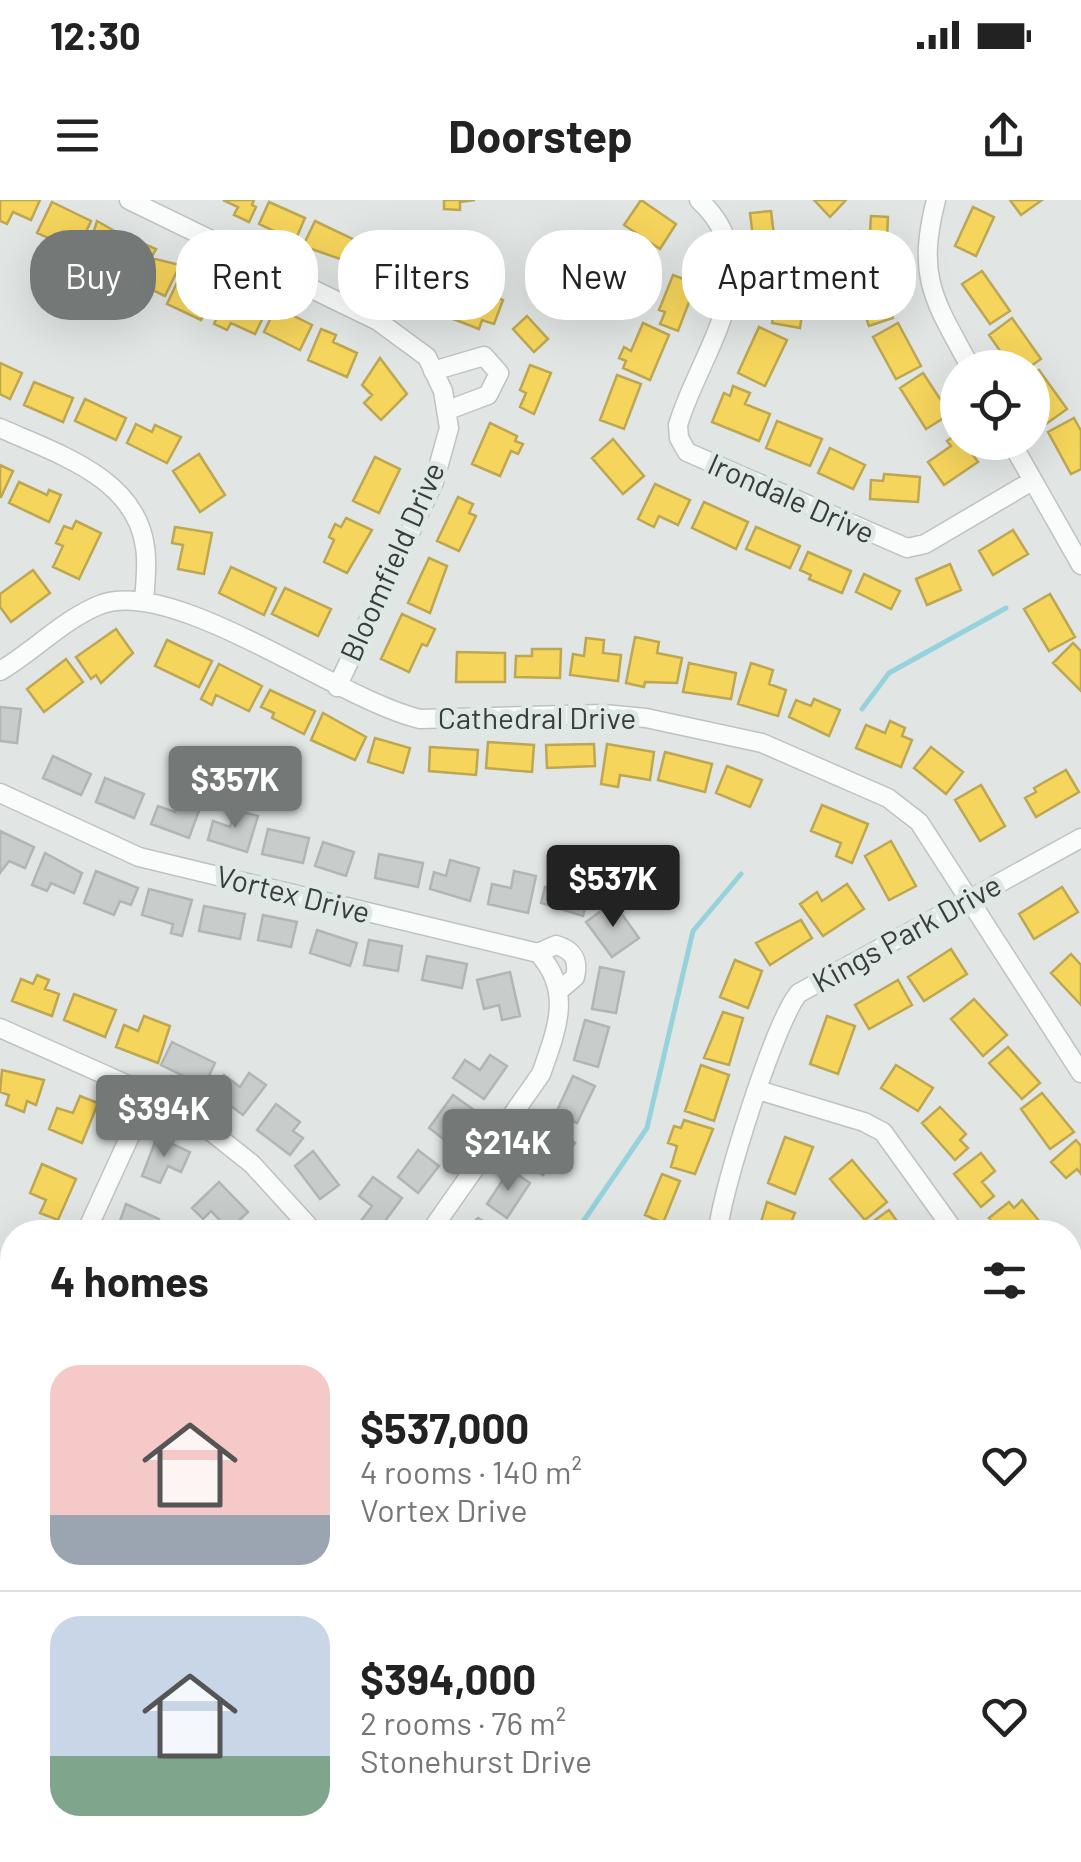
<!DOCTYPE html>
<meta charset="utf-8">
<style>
body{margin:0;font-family:Barlow,sans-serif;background:#f2f2f2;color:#222;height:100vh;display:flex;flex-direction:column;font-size:38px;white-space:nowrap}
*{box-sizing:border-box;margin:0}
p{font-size:32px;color:#767676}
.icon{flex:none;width:55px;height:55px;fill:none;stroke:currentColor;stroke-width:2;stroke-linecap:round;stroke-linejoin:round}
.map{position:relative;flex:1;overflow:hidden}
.panel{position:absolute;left:0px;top:1020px;width:1082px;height:642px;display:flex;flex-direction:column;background:#fff;border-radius:40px 40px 0 0;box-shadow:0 10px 40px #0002}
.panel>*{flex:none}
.top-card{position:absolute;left:30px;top:30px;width:1022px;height:90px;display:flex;gap:20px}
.controls{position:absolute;left:940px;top:150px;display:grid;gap:20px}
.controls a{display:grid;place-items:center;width:110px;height:110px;border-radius:50%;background:#fff;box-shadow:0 10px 40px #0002;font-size:50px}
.price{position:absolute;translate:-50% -85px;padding:0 22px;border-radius:10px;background:#747876;color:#fff;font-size:32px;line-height:65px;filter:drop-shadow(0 2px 5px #0008)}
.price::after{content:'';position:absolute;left:50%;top:60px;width:30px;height:22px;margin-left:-15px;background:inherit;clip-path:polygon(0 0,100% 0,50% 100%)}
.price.active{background:#222;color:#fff}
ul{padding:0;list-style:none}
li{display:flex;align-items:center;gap:30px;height:250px;padding:0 50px}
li+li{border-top:2px solid #e0e0e0}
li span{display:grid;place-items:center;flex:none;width:280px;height:200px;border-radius:30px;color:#555}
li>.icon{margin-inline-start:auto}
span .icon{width:120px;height:120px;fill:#fffc;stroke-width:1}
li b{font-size:42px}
h2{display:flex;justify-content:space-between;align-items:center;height:120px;padding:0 50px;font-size:42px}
.tag{padding:0 35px;border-radius:40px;background:#fff;box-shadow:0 10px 40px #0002;font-size:35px;line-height:90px}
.tag.active{background:#747876;color:#fff}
.status{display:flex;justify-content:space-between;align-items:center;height:70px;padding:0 50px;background:#fff;direction:ltr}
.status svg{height:28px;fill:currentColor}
header{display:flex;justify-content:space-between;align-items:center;height:130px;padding:0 50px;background:#fff;font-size:45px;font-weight:700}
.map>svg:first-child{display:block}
.homes{fill:#f6d55c;stroke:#bda752;stroke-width:2.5}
.offices{fill:#9970ab;stroke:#7c6189;stroke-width:2.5}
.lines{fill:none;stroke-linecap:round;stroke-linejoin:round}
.stream{stroke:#96d2dc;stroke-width:5}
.building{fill:#c8cccb;stroke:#b1b6b4;stroke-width:2.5}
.lane-casing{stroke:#bec2c0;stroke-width:12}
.street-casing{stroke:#bec2c0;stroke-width:21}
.secondary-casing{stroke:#bec2c0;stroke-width:29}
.lane{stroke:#fafbfb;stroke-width:9}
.street{stroke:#fafbfb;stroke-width:18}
.secondary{stroke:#fafbfb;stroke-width:25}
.labels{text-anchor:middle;stroke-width:10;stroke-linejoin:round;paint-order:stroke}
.street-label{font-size:30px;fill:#393d3b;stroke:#dee9e5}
</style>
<div class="status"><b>12:30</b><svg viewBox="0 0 49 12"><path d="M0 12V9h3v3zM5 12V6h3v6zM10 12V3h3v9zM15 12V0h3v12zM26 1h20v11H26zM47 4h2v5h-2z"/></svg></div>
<header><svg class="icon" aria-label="menu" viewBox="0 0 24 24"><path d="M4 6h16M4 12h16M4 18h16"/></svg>Doorstep<svg class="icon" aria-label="share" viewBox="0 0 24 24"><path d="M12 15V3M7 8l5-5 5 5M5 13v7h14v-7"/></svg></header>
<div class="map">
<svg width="1081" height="1662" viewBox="0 0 1081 1662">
<rect width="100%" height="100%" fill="#e1e6e4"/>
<path class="homes" d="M0,0h40l-9,20 -18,-8 -6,12 -7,-3z
M223,0h31l-2,5 4,2 -7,15 -15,-7 4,-8z
M444,0h31l-15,2v8l-16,-1z
M641,0l35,24 -16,25 -36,-24z
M814,0h32l-16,17z
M1010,0h32l-21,15z
M52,2l39,19 -14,30 -40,-18z
M269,2l36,16 -10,23 -36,-17z
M973,7l21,10 -18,39 -21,-10z
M771,11l5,41 -21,2 -5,-41z
M871,16l17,1 -2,42 -38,-6 1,-22 21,1z
M97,21l37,21 -12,25 -20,-9 -5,10 -13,-6z
M315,21l38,18 -10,21 -40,-14z
M142,43l14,6 -5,9 29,7 -15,31 -40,-19z
M363,43l31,8 -3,6 12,6 -10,22 -43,-15z
M982,71l28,40 -20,13 -28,-40z
M182,72l26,12 4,-8 15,7 -8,15 -6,-3 -12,25 -34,-16z
M421,72l18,7 3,-7 8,4 -13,32 -37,-15 7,-18 11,5z
M876,72l17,46 -24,8 -17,-46z
M673,75l23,9 -18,47 -18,-7 5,-12 -6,-2z
M779,76l28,5 -7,47 -28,-5z
M461,84l42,16 -9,24 -12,-4 -3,9 -31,-12z
M232,85l38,18 -15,31 -24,-11 -4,7 -13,-6z
M276,107l36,18 -12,25 -36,-18z
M527,116l21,23 -14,13 -21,-23z
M1012,118l29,41 -13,9h-16l-23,-33z
M643,123l26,12 -19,45 -27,-12 3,-7 -7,-3 5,-11 7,4z
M898,123l23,43 -25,13 -23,-42z
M759,127l28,13 -22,46 -27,-13z
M321,129l15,6 -3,7 24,11 -10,24 -39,-17z
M380,158l27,36 -26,26 -17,-17 8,-8 -10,-10z
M0,163l22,10 -12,26 -10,-5z
M530,165l21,8 -17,41 -14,-7 6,-14 -6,-3z
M1039,170l28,39 -21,15 -14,-19v-31z
M923,173l27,41 -24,15 -26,-41z
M617,175l24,9 -17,45 -24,-9z
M34,182l39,16 -10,24 -39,-17z
M733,186l17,7 -5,11 25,10 -11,27 -47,-19 12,-29 6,3z
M85,199l41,19 -10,22 -41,-19z
M1074,218l7,13v38l-10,5 -23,-42z
M777,221l45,18 -12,27 -44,-18z
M490,223l27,13 -2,5 8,3 -5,10 -7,-3 -11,25 -28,-12z
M136,224l16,8 3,-7 26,12 -14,26 -40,-20z
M958,233v9h6l14,20 -34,23 -16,-23 23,-16 -4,-5z
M613,239l31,37 -21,18 -31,-36z
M830,248l35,17 -12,24 -35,-16z
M199,254l26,41 -25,17 -27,-41z
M375,257l25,12 -21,44 -26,-12z
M0,265l13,6 -12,26h-1z
M884,274l36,3 -2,25 -48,-3 1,-19 12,1z
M19,282l28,13 2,-5 12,5 -12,27 -40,-19z
M655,284l35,16 -12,25 -19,-9 -5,11 -16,-8z
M458,297l15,7 -4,9 7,3 -17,35 -22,-10z
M704,302l44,20 -12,27 -44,-21z
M346,318l26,12 -25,43 -23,-11 10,-22 -5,-3 6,-13 6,3z
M76,321l25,12 -22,46 -26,-12 10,-21 -7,-3 8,-17 8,3z
M175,327l37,6 -8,41 -26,-5 5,-24 -11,-2z
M756,327l44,19 -10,22 -44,-19z
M1013,330l15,24 -35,21 -14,-24z
M808,352l43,19 -9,22 -33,-14 2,-4 -11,-5z
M429,358l18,8 -17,47 -22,-10z
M950,364l11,26 -34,15 -11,-26z
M231,367l45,21 -12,27 -45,-22z
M33,370l17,23 -39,29 -11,-15v-13z
M864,374l36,17 -9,18 -35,-17z
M285,388l46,21 -13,27 -46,-22z
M1050,394l25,43 -26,14 -25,-42z
M402,414l33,15 -8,17 -5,-2 -13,28 -28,-13z
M116,429l17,24 -32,30 -5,-8 -5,4 -15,-22z
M635,437l24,5 -2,11 25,5 -5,25 -32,-1 -1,5 -18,-4z
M586,438l18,2 -1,13 18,2 -3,26 -48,-6 3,-21 11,2z
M167,440l45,21 -13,26 -44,-21z
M1073,443l8,8v40l-28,-28z
M532,449h29l-1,29 -45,-1 1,-21h16z
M457,452l48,1v29h-49z
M66,459l17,23 -39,30 -17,-23z
M689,463l47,10 -5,26 -48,-7z
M751,463l22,7 -4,14 17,6 -8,26 -40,-12z
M219,464l43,22 -13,25 -33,-16 -4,10 -11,-6z
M270,490l45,21 -11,23 -32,-16 2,-5 -13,-6z
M814,499l26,11 -11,26 -40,-19 7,-17 15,6z
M323,513l43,24 -11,23 -44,-20z
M890,521l15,7 -3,8 10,4 -11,27 -45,-19 10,-23 19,8z
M375,538l35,10 -7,25 -35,-11z
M488,542l46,3 -2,27 -46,-4z
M594,544l1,22 -48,2 -1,-23z
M607,544l47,8 -4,28 -30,-5 -2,12 -17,-3z
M430,547l48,3 -2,25 -47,-4z
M931,547l32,25 -17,22 -32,-26z
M665,552l47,12 -7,28 -47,-12z
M727,566l35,14 -12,27 -34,-14z
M1066,570l13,22 -43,25 -11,-19 11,-6 -2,-4z
M981,585l24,41 -25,15 -25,-41z
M822,605l46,19 -16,39 -16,-7 5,-13 -30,-12z
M891,641l25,45 -27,14 -24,-44z
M847,684l17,25 -41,27 -23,-32 17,-12 5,9z
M1062,687l16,25 -44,27 -15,-25z
M801,720l11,18 -42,27 -14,-22z
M951,749l16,25 -43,27 -16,-24z
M1071,754l10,11v40l-30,-32z
M735,760l27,11 -14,37 -28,-11z
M37,775l12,5 -4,9 14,5 -7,22 -40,-15 9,-22 12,5z
M898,780l14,25 -43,24 -14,-24z
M74,794l42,16 -11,27 -41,-17z
M974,799l33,36 -24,21 -32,-37z
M723,812l20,6 -14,47 -25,-7z
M144,816l26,10 -12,37 -42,-16 8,-22 14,6z
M827,816l28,10 -17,48 -28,-10z
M1008,847l32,36 -18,16 -33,-36z
M701,865l28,10 -15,46 -29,-10z
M896,865l37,23 -15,23 -37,-23z
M2,870l42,10 -8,25 -9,-4 -3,11 -18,-7 3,-10 -9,-3z
M1042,893l32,39 -24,17 -29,-40z
M80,896l18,7 -16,40 -33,-14 8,-21 16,5z
M940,907l26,27 -6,6 8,8 -13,12 -33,-37z
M684,920l29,9 -18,45 -24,-7 6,-21 -9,-3 6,-17 7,2z
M785,937l28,10 -18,47 -27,-11z
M1076,940l5,6v28l-4,-5 -11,9 -15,-16z
M981,953l14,18 -13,11 12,14 -13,11 -27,-33z
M852,960l35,42 -22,18 -35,-41z
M42,964l34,15 -18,41 -18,-7 6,-13 -16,-7z
M662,974l18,7 -17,42 -18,-8z
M1022,1000l22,27 -6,5h-37l-12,-14 20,-16 5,6z
M767,1002l28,11 -8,19h-29z
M889,1010l16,22h-36l-4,-5z
M1070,1067l11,9 -11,14z
M1081,1253v30l-11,-6z
M12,1281v40l-12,-6z
M1070,1299l8,3 -8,19 11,4 -6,21 -5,-2z
M0,1335l12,7v16l-12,18z"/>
<path class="offices" d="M1081,1432v70l-11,-5v-41z"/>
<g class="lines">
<path class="stream" d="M862,509l27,-36 117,-65
M576,1032l71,-104 46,-197 48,-57
M98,1662l7,-12"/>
</g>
<path class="building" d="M0,507l21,2 -4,34 -17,-2z
M53,556l38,18 -10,21 -38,-17z
M105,578l39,16 -10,24 -38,-16z
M183,589l21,8 -15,41 -38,-14 7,-18 17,6z
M235,610l23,6 -11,36 -39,-12 5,-19 17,6z
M268,629l41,9 -6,25 -41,-9z
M0,631l34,16 -9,21 -16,-7 -9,12z
M323,642l31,10 -8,24 -31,-10z
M45,653l37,20 -8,20 -23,-10 -4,8 -15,-6z
M379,654l44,9 -5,24 -43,-9z
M450,660l29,8 -9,33 -40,-12 4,-17 12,4z
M96,671l42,17 -7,17 -11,-4 -6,14 -30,-12z
M514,671l22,5 -8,37 -40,-9 4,-20 19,4z
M562,674l30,9 -9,33 -42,-13 4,-16 12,3z
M149,689l43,11 -10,36 -11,-3 2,-9 -31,-9z
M613,702l26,36 -27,19 -26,-35z
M204,706l41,8 -5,25 -41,-8z
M263,715l34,7 -6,25 -33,-7z
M317,730l40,13 -7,23 -40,-13z
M369,740l33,6 -4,25 -34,-6z
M427,756l40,8 -5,24 -40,-8z
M600,767l24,5 -8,41 -24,-4z
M510,772l10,44 -18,4 -3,-15 -15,4 -7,-29z
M585,820l24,7 -11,40 -24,-7z
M172,842l43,21 -11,23 -43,-21z
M490,855l17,11 -23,33 -31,-21 12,-18 15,10z
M249,873l17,12 -23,30 -32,-24 13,-16 16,12z
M573,876l22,10 -18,37 -21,-10z
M453,895l21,15 -24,34 -21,-16z
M276,904l24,18 -7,9 10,7 -13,17 -33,-25z
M549,923l26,20 -7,9 -5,-4 -20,27 -24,-18z
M157,937l33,15 -9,20 -13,-6 -8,17 -18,-7z
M418,950l21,16 -21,27 -20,-16z
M313,951l26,34 -19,14 -25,-33z
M510,969l20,14 -23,35 -20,-14z
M373,977l29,21 -25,34 -16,-11 11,-15 -13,-10z
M219,982l29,30 -19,18 -18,-19 -8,8 -11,-11z
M126,1004l33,15 -6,13h-37z
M478,1018l18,10 -3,4h-30z"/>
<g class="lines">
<defs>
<path id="lane" d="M1070,1608l11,-25
M998,1650l11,12
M891,1662l6,-12"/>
<path id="street" d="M129,0l249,121 49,36 16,34 6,37 -15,54 -97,205
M699,0c74,68 0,153 -21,225l1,13 8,14 220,96 18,-4 107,-63
M936,0c-20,78 -2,100 35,168
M433,171l51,-15 15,17 -11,22 -40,15
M0,228c55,25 136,49 145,119 3,17 0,37 -1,55
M1011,242l70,123
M0,471c34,-20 65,-53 102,-67 74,-26 235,95 318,115l183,-5 43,4 116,25 126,55 31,24 162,251
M0,593l139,64 399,96c35,38 19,76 3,121l-111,158
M538,753l18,-8c17,5 23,15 19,32l-14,12
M0,828l184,82 68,54 62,68
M758,890l106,32 19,10 72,100
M86,1032l64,-140
M718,1032c2,-37 58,-214 81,-239l282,-155
M1070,1160l11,20
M1070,1206l11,-22
M0,1217l12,-27
M285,1662l6,-12
M543,1662l8,-9 14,-3 17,12
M854,1662l6,-12"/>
<path id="secondary" d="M0,1125l12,6
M1070,1629l11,6"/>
</defs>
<use href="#lane" class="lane-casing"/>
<use href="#street" class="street-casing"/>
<use href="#secondary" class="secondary-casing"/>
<use href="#lane" class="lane"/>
<use href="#street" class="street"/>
<use href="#secondary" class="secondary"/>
</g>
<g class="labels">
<g class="street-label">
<text transform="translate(791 299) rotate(24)" y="10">Irondale Drive</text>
<text transform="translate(393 362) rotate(-66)" y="10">Bloomfield Drive</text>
<text x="537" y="529">Cathedral Drive</text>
<text transform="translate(293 695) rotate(14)" y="10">Vortex Drive</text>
<text transform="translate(907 734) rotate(-29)" y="10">Kings Park Drive</text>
</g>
</g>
</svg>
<div class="controls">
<a><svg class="icon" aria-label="locate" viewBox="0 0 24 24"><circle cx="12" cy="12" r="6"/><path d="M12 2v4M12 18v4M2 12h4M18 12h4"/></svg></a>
</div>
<b class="price" style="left:235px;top:631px">$357K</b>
<b class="price active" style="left:613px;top:730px">$537K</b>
<b class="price" style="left:164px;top:960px">$394K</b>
<b class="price" style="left:508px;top:994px">$214K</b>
<div class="top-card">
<a class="tag active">Buy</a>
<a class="tag">Rent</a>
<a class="tag">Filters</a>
<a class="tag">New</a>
<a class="tag">Apartment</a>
</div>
<section class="panel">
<h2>4 homes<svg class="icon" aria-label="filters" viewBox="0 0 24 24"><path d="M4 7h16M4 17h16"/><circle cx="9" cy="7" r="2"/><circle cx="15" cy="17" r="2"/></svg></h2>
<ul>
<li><span style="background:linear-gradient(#f6c9c9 75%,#9aa5b1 0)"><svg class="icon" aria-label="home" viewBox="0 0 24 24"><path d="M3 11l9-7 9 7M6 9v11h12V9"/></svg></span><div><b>$537,000</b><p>4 rooms · 140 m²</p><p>Vortex Drive</p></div><svg class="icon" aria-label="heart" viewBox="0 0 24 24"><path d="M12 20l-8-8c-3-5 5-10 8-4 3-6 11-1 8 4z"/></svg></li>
<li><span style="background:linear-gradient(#c9d6e8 70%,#7fa58c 0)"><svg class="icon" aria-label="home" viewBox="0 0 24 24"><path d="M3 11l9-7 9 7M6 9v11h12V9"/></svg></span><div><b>$394,000</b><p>2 rooms · 76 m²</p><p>Stonehurst Drive</p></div><svg class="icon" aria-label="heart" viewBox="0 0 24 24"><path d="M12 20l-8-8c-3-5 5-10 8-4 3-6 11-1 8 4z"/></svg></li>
</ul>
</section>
</div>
